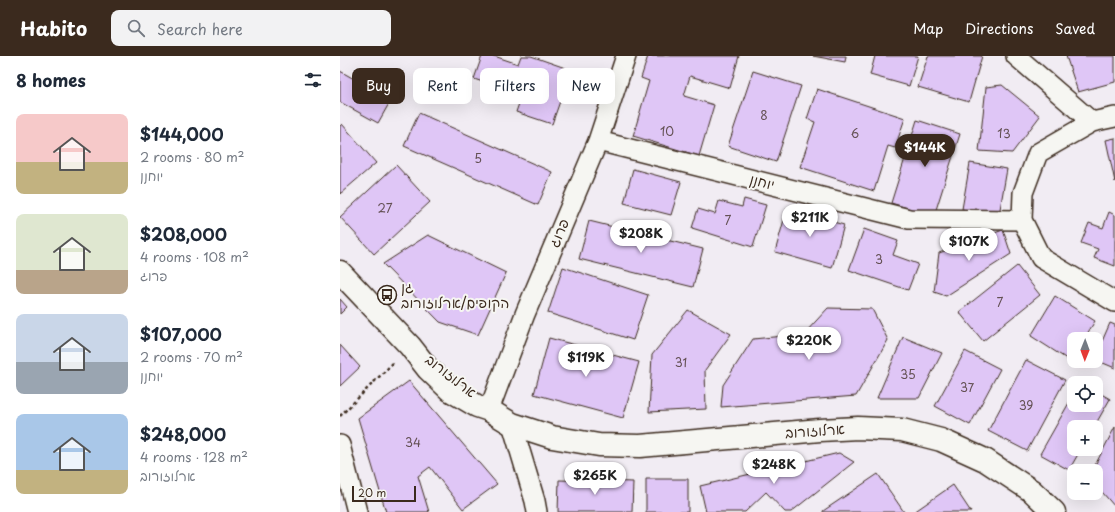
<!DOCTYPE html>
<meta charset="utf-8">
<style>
body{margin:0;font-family:"Playpen Sans","Playpen Sans Hebrew",sans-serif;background:#f2f2f3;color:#1f2937;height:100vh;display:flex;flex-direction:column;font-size:15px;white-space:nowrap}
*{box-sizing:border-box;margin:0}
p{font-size:13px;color:#747a83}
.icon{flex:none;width:22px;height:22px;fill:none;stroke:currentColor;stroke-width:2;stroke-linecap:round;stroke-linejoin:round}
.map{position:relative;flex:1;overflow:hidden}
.side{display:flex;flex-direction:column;background:#fff;width:340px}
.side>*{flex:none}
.hud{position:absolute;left:12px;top:12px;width:380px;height:36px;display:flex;gap:8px}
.needle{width:26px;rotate:181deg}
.controls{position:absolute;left:727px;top:276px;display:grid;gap:8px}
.controls a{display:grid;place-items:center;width:36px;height:36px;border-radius:8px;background:#fff;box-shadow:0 4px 16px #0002;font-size:20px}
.scale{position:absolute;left:12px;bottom:10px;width:64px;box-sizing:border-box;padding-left:4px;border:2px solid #3b2a1e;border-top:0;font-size:11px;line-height:14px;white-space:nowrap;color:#3b2a1e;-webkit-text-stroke:3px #f6f6f2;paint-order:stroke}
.price{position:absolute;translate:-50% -34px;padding:0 9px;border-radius:14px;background:#fff;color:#222;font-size:13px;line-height:26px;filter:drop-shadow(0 1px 2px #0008)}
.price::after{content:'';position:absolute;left:50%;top:24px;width:12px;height:9px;margin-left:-6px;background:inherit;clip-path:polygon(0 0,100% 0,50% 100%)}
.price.active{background:#3b2a1e;color:#fff}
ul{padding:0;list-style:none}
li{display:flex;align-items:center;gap:12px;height:100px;padding:0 16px}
li span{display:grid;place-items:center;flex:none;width:112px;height:80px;border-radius:8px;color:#555}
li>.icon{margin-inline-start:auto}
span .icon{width:48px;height:48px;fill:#fffc;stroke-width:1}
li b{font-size:17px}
h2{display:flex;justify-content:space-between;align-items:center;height:48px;padding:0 16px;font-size:17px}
.pill{padding:0 14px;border-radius:8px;background:#fff;box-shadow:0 4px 16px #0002;font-size:14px;line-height:36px}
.pill.active{background:#3b2a1e;color:#fff}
header{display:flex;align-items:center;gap:24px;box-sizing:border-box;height:56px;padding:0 20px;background:#3b2a1e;color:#fff}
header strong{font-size:19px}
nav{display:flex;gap:22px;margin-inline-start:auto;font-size:14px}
.search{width:280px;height:36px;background:#f2f2f3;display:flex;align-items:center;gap:10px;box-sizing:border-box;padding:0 14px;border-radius:8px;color:#747a83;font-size:15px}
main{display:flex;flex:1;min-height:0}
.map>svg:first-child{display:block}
.building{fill:#dfc6f6;stroke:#3b2a1e}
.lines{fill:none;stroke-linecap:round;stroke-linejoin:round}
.street-casing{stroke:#3b2a1e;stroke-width:22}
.secondary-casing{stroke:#3b2a1e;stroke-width:25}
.path{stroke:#3b2a1e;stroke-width:2.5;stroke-dasharray:3 3;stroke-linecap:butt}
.street{stroke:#f6f6f2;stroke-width:19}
.secondary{stroke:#f6f6f2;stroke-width:22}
.labels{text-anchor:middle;stroke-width:4;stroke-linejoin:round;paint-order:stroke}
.number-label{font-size:12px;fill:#645154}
.street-label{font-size:14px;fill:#3b2a1e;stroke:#f6f6f2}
.poi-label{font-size:14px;fill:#3b2a1e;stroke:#f6f6f2;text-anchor:start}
</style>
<header>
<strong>Habito</strong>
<div class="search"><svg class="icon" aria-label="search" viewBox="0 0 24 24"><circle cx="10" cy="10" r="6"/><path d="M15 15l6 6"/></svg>Search here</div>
<nav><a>Map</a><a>Directions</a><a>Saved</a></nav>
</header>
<main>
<section class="side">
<h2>8 homes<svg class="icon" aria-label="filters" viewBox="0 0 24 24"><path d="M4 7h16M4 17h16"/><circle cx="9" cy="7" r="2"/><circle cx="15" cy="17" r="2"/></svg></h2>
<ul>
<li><span style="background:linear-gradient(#f6c9c9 60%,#c2b280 0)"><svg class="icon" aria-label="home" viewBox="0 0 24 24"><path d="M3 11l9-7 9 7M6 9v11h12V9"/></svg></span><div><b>$144,000</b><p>2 rooms · 80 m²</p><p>יוחנן</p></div></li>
<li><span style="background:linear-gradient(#dfe7d0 70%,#b9a48a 0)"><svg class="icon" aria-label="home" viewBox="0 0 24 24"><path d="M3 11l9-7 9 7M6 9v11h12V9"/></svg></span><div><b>$208,000</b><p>4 rooms · 108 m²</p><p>פרוג</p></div></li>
<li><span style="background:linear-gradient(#c9d6e8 60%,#9aa5b1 0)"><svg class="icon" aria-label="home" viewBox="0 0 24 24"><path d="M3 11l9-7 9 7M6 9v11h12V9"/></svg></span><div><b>$107,000</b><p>2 rooms · 70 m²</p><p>יוחנן</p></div></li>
<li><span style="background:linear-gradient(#a9c7e8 70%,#c2b280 0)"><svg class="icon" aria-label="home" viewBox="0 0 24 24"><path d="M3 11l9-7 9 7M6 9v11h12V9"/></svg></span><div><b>$248,000</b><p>4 rooms · 128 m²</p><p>ארלוזורוב</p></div></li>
</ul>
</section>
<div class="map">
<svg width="775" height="456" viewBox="0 0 775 456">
<rect width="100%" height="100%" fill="#f1ecf3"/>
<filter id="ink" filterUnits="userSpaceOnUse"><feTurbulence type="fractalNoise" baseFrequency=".025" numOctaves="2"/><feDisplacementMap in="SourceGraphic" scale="8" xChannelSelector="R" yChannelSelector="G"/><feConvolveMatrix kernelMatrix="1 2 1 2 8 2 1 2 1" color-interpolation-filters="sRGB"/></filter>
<g filter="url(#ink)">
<path class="building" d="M142,0h12l24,8 3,-8h10l40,14 -19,54 -36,-12 6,-17 -48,-16z
M308,0h91l-9,32 -40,-12 -6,20 30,9 -15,51 -66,-20 16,-55 -8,-3z
M473,0h33l-1,6z
M535,0h43l-9,30 -39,-11z
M588,0h54l-13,46 -51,-15z
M726,0h49v26l-37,10z
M0,15l51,29 -13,23 -38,-21z
M413,15l48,15 -25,76 -48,-16z
M662,29l38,31 -28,37 -33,-2 7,-64z
M477,33l88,29 -10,30 -7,-2 -14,45 -74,-24 15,-45 -8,-3z
M79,57l133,59 -14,33 -134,-59z
M577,64l43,14 -26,82 -43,-13z
M2,68l34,39 -36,31v-68z
M775,82v44l-9,-42z
M630,107l37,6 -8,46 -37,-6z
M56,109l34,37 -56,52 -34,-37z
M293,113l48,13 -10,33 -47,-12z
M404,143l22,6 -13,42 -61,-19 6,-19 17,5 4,-13 23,6z
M447,153l57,16 -12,43 -57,-16z
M769,156l6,3v51l-21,-8 4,-9 -17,-6 8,-20 14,5z
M249,165l114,28 -10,38 -114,-28z
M524,173l34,12 -5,14 25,9 -10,26 -59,-20z
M663,174l8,24 -65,42 -12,-4 5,-39z
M88,179l78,38 -28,62 -38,-13 -57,-58z
M677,210l23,29 -57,46 -24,-29z
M223,211l85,28 -15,45 -85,-27z
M715,240l40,25 -11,18h-10v15l-4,7 -39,-25z
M0,243l7,8 -7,7z
M488,252l44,1 16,31 -32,56 -135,11 2,-22 30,-46 51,-5z
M348,254l43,24 -26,36 1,39 -57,3 3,-57z
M770,267l5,2v43l-19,-8v-5z
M563,281l39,16 -23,45h-42z
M209,282l90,24 -16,56 -89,-24z
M0,289l20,22 -20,19z
M625,295l35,18 -30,56 -35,-19z
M686,304l39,20 -38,71 -39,-20z
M69,325l88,103 -34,25 -33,-42 -12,9 11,36h-43l-28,-94z
M756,335l14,8 -16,28h-20v22h7l-12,21 -29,-16 34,-60v11h22z
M775,371v80l-19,-22v-14h-4z
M499,397l15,9 -63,50h-6l-19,-20 -21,20h-39l-6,-26z
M538,418l26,38h-81v-1z
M306,423h42v33h-42z
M219,424l74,2 -1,30h-74z
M613,429l18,27h-57z"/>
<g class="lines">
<defs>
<path id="street" d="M676,0l76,66
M775,61l-23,5 -54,31 -15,40 -1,27 19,38 74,44
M258,85l311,78 113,1
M149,354l36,-96 73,-173 28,-85
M172,368l23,77 2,11
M0,389l17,67"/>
<path id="secondary" d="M0,216l70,74 18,23 22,21 27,16 12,4 23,14 40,13 47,8 41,1 180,-16 38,-2 44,2 39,10 44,20 47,31 22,21"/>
</defs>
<use href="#street" class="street-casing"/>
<use href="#secondary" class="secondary-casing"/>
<path class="path" d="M0,360l55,-55"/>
<use href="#street" class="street"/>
<use href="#secondary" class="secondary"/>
</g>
</g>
<defs>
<symbol id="bus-ring" viewBox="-11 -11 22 22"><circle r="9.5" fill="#f6f6f2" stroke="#3b2a1e" stroke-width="1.5"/><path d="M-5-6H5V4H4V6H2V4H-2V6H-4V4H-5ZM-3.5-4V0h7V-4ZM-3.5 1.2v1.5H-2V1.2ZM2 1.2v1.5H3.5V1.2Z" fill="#3b2a1e"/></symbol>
</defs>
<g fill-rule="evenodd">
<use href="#bus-ring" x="36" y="228" width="22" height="22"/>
</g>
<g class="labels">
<g class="number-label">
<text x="424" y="64">8</text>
<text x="327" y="80">10</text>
<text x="515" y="82">6</text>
<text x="664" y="82">13</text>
<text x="138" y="107">5</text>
<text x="45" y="157">27</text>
<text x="388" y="169">7</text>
<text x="539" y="208">3</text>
<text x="660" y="251">7</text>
<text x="341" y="311">31</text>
<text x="568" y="323">35</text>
<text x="627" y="336">37</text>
<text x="686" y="354">39</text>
<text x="73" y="391">34</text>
</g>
<g class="street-label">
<text transform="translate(422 126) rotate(14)" y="5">יוחנן</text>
<text transform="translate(219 177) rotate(-67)" y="5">פרוג</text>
<text transform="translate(111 320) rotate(38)" y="5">ארלוזורוב</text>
<text transform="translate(475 375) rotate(-4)" y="5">ארלוזורוב</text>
</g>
<g class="poi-label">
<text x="61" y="236">גן<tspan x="61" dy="16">הקופים/ארלוזורוב</tspan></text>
</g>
</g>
</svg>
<div class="controls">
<a><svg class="needle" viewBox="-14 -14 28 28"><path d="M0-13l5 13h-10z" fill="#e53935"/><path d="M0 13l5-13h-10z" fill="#747a83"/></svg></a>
<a><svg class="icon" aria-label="locate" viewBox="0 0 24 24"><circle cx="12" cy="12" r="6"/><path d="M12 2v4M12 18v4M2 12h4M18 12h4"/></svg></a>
<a>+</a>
<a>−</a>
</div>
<div class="scale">20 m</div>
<b class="price active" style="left:585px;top:112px">$144K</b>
<b class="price" style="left:470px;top:182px">$211K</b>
<b class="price" style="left:301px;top:198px">$208K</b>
<b class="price" style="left:629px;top:206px">$107K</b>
<b class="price" style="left:469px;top:305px">$220K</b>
<b class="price" style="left:246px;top:322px">$119K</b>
<b class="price" style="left:434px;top:429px">$248K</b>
<b class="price" style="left:255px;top:440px">$265K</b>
<div class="hud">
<a class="pill active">Buy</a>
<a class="pill">Rent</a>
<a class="pill">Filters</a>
<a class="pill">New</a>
</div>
</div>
</main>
